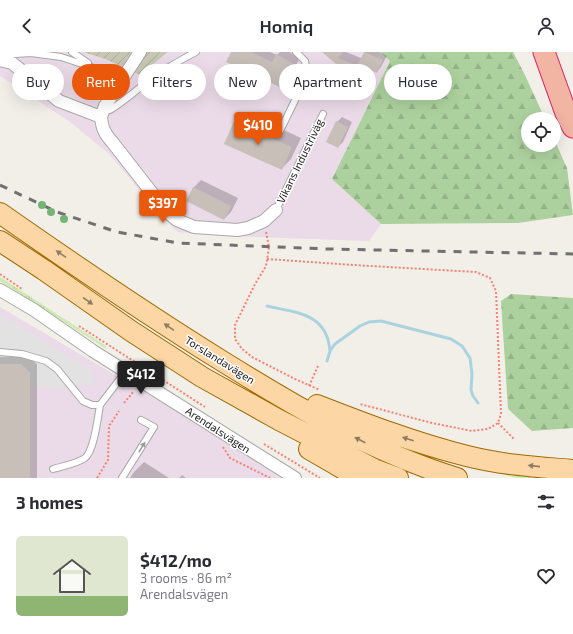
<!DOCTYPE html>
<meta charset="utf-8">
<style>
body{margin:0;font-family:"Exo 2",sans-serif;background:#f7f7f7;color:#2b2b33;height:100vh;display:flex;flex-direction:column;font-size:15px;white-space:nowrap}
*{box-sizing:border-box;margin:0}
p{font-size:13px;color:#7c7c81}
.icon{flex:none;width:22px;height:22px;fill:none;stroke:currentColor;stroke-width:2;stroke-linecap:round;stroke-linejoin:round}
.map{position:relative;height:426px;overflow:hidden}
.drawer{display:flex;flex-direction:column;background:#fff;flex:1}
.drawer>*{flex:none}
.banner{position:absolute;left:12px;top:12px;width:549px;height:36px;display:flex;gap:8px}
.buttons{position:absolute;left:521px;top:60px;display:grid;gap:8px}
.buttons a{display:grid;place-items:center;width:40px;height:40px;border-radius:50%;background:#fff;box-shadow:0 4px 16px #0002;font-size:20px}
.price{position:absolute;translate:-50% -34px;padding:0 9px;border-radius:4px;background:#ea580c;color:#fff;font-size:13px;line-height:26px;filter:drop-shadow(0 1px 2px #0008)}
.price::after{content:'';position:absolute;left:50%;top:24px;width:12px;height:9px;margin-left:-6px;background:inherit;clip-path:polygon(0 0,100% 0,50% 100%)}
.price.active{background:#222;color:#fff}
ul{padding:0;list-style:none}
li{display:flex;align-items:center;gap:12px;height:100px;padding:0 16px}
li+li{border-top:1px solid #e1e1e2}
li span{display:grid;place-items:center;flex:none;width:112px;height:80px;border-radius:6px;color:#555}
li>.icon{margin-inline-start:auto}
span .icon{width:48px;height:48px;fill:#fffc;stroke-width:1}
li b{font-size:17px}
h2{display:flex;justify-content:space-between;align-items:center;height:48px;padding:0 16px;font-size:17px}
.tag{padding:0 14px;border-radius:18px;background:#fff;box-shadow:0 4px 16px #0002;font-size:14px;line-height:36px}
.tag.active{background:#ea580c;color:#fff}
header{display:flex;justify-content:space-between;align-items:center;height:52px;padding:0 16px;background:#fff;font-size:18px;font-weight:600}
.map>svg:first-child{display:block}
.industrial{fill:#ebdbe8}
.construction{fill:url(#construction-furrows)}
.grass{fill:url(#grass-tufts)}
.forest{fill:url(#forest-firs)}
.parking{fill:#e2e2e2}
.shadow{fill:#0003}
.lines{fill:none;stroke-linecap:round;stroke-linejoin:round}
.stream{stroke:#aad3df;stroke-width:3}
.building{fill:#c7bfb8}
.service-casing{stroke:#a9a9a9;stroke-width:8}
.minor-casing{stroke:#a9a9a9;stroke-width:14}
.primary-casing{stroke:#a06b00;stroke-width:22}
.trunk-casing{stroke:#dc2a67;stroke-width:23}
.path{stroke:#fa8072;stroke-width:2;stroke-dasharray:2 2;stroke-linecap:butt}
.service{stroke:#fff;stroke-width:6}
.minor{stroke:#fff;stroke-width:12}
.primary{stroke:#fcd6a4;stroke-width:20}
.trunk{stroke:#f2b4a3;stroke-width:21}
.rail{stroke:#707070;stroke-width:3;stroke-dasharray:8 8;stroke-linecap:butt}
.tree{fill:#74b475}
.oneway{fill:#8f7c63}
.oneway2{fill:#9c9c9c}
.labels{text-anchor:middle;stroke-width:3;stroke-linejoin:round;paint-order:stroke}
.street-label{font-size:11px;fill:#222;stroke:#fff}
</style>
<header><svg class="icon" aria-label="back" viewBox="0 0 24 24"><path d="M15 5l-7 7 7 7"/></svg>Homiq<svg class="icon" aria-label="person" viewBox="0 0 24 24"><circle cx="12" cy="8" r="4"/><path d="M4 21q1-7 8-7t8 7"/></svg></header>
<div class="map">
<svg width="573" height="426" viewBox="0 0 573 426">
<defs>
<pattern id="construction-furrows" width="10" height="10" patternUnits="userSpaceOnUse"><rect width="10" height="10" fill="#c7c7b4"/><path d="M-1 1l2-2M0 10L10 0M9 11l2-2" fill="none" stroke="#abab9a"/></pattern>
<pattern id="grass-tufts" width="24" height="20" patternUnits="userSpaceOnUse"><rect width="24" height="20" fill="#cdebb0"/><path d="M3 7l-1-3M5 7V3M7 7l1-3M15 17l-1-3M17 17v-4M19 17l1-3" fill="none" stroke="#b0c997"/></pattern>
<pattern id="forest-firs" width="22" height="20" patternUnits="userSpaceOnUse"><rect width="22" height="20" fill="#add19e"/><path d="M5 1l3.5 6h-7zM16 11l3.5 6h-7z" fill="#95b388"/></pattern>
</defs>
<rect width="100%" height="100%" fill="#f2efe9"/>
<path class="industrial" d="M0,0h83l22,7 35,16 28,-23h212l10,8 -58,119 49,45 -12,17 -142,-5 -49,-4 -16,-14 -34,-42 -19,-22 -40,-33 -69,-45z
M0,255l173,102 125,69h-298z"/>
<path class="construction" d="M83,0h85l-28,23 -35,-16z"/>
<path class="grass" d="M0,225l106,69 -1,2 -105,-67z
M466,412l98,14h-30l2,-3 -4,-1 -2,4h-13l-11,-3v-3l-2,-1 -2,2z"/>
<path class="forest" d="M380,0h133l12,23 20,44h-17v26h26v-6l13,29 6,47 -55,8 -137,1 -49,-45 58,-118z
M511,242l62,4v130l-41,3 -24,-22 -7,-108z"/>
<path class="parking" d="M0,263l88,53 5,8v8l-32,3 -31,-1v-14l-9,-8h-21z"/>
<path class="shadow" d="M232,0h38l7,3 3,-3h9l11,6 -13,23 -6,6z
M324,0h22l15,6 4,-6h14l8,4 -6,11 -4,5 -15,-7 -2,4 -7,7z
M245,60l56,26 -10,21 -10,10 -46,-47z
M342,65l10,5 -9,20 -5,5 -1,-25z
M201,128l37,18 -7,14 -7,7 -37,-18 7,-14z
M0,305h28l9,7v114h-37z
M144,410l25,16h-39l4,-6z
M182,423l4,3h-7z"/>
<g class="lines">
<path class="stream" d="M267,254c30,7 60,7 63,45
M327,309l3,-10 5,-7 25,-18 9,-4 12,-1 70,18 11,7 8,12 2,16 -1,16 2,6 5,7"/>
</g>
<path class="building" d="M231,0h20l21,10 4,-8 18,10 -13,24 -21,-11v1l-34,-16z
M322,0h21l-5,6 20,8 -5,11 -11,-5 1,-2z
M364,0l19,8 -6,13 -19,-9z
M234,69l58,26 -10,23 -58,-26z
M336,69l12,6 -10,21 -12,-6z
M193,135l38,19 -7,14 -38,-19z
M0,312h21l9,8v106h-30z"/>
<g class="lines">
<defs>
<path id="service" d="M72,0l16,11
M0,3l31,-2 30,4 48,16 10,10
M105,54l5,4c15,-9 26,-20 40,-30 15,-11 30,-20 46,-28
M280,79l22,-45 5,-13 -2,-12 -9,-9
M276,158l47,-96
M0,300l22,2 24,7 11,8 26,32 9,4h8l26,-34
M53,417c10,-3 23,-5 32,-11 9,-7 13,-41 15,-53
M122,426l32,-51 -13,-7"/>
<path id="minor" d="M0,8l12,3 47,38 42,16 4,-11 35,-54
M101,65c1,12 4,17 12,26l53,68 11,9 17,7 43,3 11,-2 16,-7 12,-11
M0,238l34,20 59,41 202,127"/>
<path id="primary" d="M0,161c73,51 146,101 222,148 74,46 150,91 235,117
M0,189l44,29 87,61 71,46 77,43 95,49 24,9
M317,353c49,19 98,38 150,51 35,9 71,11 106,14
M309,397l50,29"/>
<path id="trunk" d="M544,0l22,61 7,14"/>
</defs>
<use href="#service" class="service-casing"/>
<use href="#minor" class="minor-casing"/>
<use href="#primary" class="primary-casing"/>
<use href="#trunk" class="trunk-casing"/>
<path class="path" d="M266,180l3,15 -3,19 -11,18 -20,41v14l7,10 10,8 43,22 25,11
M267,207l86,6 123,7 14,6 6,13 5,123 -3,9 -10,6 -16,2 -40,-8 -72,-19
M0,222l22,15
M79,274l126,81
M309,334l9,-20
M124,351l10,-12
M498,371l16,16
M264,392l56,34
M223,395l7,11 40,20
M97,426l11,-18 1,-34 10,-15"/>
<use href="#service" class="service"/>
<use href="#minor" class="minor"/>
<use href="#primary" class="primary"/>
<use href="#trunk" class="trunk"/>
<path class="rail" d="M0,133l57,27 60,20 61,11 150,6 245,5"/>
</g>
<g class="tree">
<circle cx="42" cy="153" r="4"/>
<circle cx="51" cy="160" r="4"/>
<circle cx="64" cy="167" r="4"/>
</g>
<defs><path id="oneway-solid" d="M-6-.8H1V-3.2L6.5 0L1 3.2V.8H-6Z"/></defs>
<g class="oneway">
<use href="#oneway-solid" transform="translate(61 202) rotate(-146)"/>
<use href="#oneway-solid" transform="translate(88 249) rotate(35)"/>
<use href="#oneway-solid" transform="translate(169 275) rotate(-146)"/>
<use href="#oneway-solid" transform="translate(408 387) rotate(-162)"/>
<use href="#oneway-solid" transform="translate(360 388) rotate(-153)"/>
<use href="#oneway-solid" transform="translate(534 414) rotate(-174)"/>
</g>
<use class="oneway2" href="#oneway-solid" transform="translate(142 395) rotate(-58)"/>
<g class="labels">
<g class="street-label">
<text transform="translate(300 109) rotate(-64)" y="4">Vikans Industriväg</text>
<text transform="translate(220 308) rotate(32)" y="4">Torslandavägen</text>
<text transform="translate(218 378) rotate(33)" y="4">Arendalsvägen</text>
</g>
</g>
</svg>
<div class="buttons">
<a><svg class="icon" aria-label="locate" viewBox="0 0 24 24"><circle cx="12" cy="12" r="6"/><path d="M12 2v4M12 18v4M2 12h4M18 12h4"/></svg></a>
</div>
<b class="price" style="left:258px;top:94px">$410</b>
<b class="price" style="left:163px;top:172px">$397</b>
<b class="price active" style="left:141px;top:343px">$412</b>
<div class="banner">
<a class="tag">Buy</a>
<a class="tag active">Rent</a>
<a class="tag">Filters</a>
<a class="tag">New</a>
<a class="tag">Apartment</a>
<a class="tag">House</a>
</div>
</div>
<section class="drawer">
<h2>3 homes<svg class="icon" aria-label="filters" viewBox="0 0 24 24"><path d="M4 7h16M4 17h16"/><circle cx="9" cy="7" r="2"/><circle cx="15" cy="17" r="2"/></svg></h2>
<ul>
<li><span style="background:linear-gradient(#dfe7d0 75%,#8fb573 0)"><svg class="icon" aria-label="home" viewBox="0 0 24 24"><path d="M3 11l9-7 9 7M6 9v11h12V9"/></svg></span><div><b>$412/mo</b><p>3 rooms · 86 m²</p><p>Arendalsvägen</p></div><svg class="icon" aria-label="heart" viewBox="0 0 24 24"><path d="M12 20l-8-8c-3-5 5-10 8-4 3-6 11-1 8 4z"/></svg></li>
</ul>
</section>
